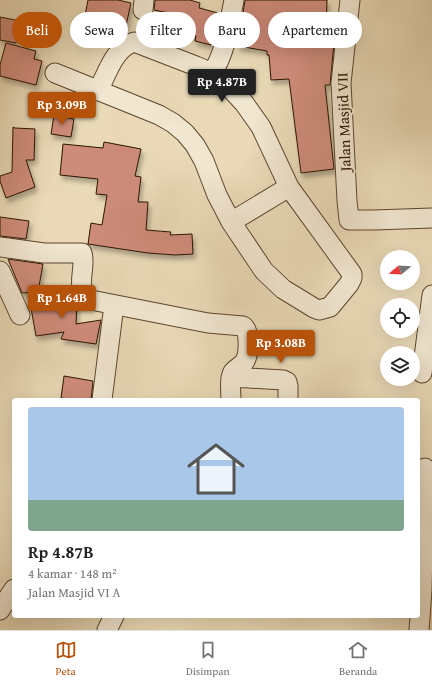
<!DOCTYPE html>
<html lang="id">
<meta charset="utf-8">
<style>
body{margin:0;font-family:"Gentium Book Plus",serif;background:#f6f6f6;color:#202124;height:100vh;display:flex;flex-direction:column;font-size:15px;white-space:nowrap}
*{box-sizing:border-box;margin:0}
p{font-size:13px;color:#757577}
.icon{flex:none;width:22px;height:22px;fill:none;stroke:currentColor;stroke-width:2;stroke-linecap:round;stroke-linejoin:round}
.map{position:relative;flex:1;overflow:hidden}
.side{position:absolute;left:12px;top:398px;width:408px;height:220px;display:flex;flex-direction:column;background:#fff;border-radius:4px;box-shadow:0 4px 16px #0002}
.side>*{flex:none}
.top-card{position:absolute;left:12px;top:12px;width:408px;height:36px;display:flex;gap:8px}
.needle{width:26px;rotate:252deg}
.tools{position:absolute;left:380px;top:250px;display:grid;gap:8px}
.tools a{display:grid;place-items:center;width:40px;height:40px;border-radius:50%;background:#fff;box-shadow:0 4px 16px #0002;font-size:20px}
.price{position:absolute;translate:-50% -34px;padding:0 9px;border-radius:4px;background:#b45309;color:#fff;font-size:13px;line-height:26px;filter:drop-shadow(0 1px 2px #0008)}
.price::after{content:'';position:absolute;left:50%;top:24px;width:12px;height:9px;margin-left:-6px;background:inherit;clip-path:polygon(0 0,100% 0,50% 100%)}
.price.on{background:#222;color:#fff}
ul{padding:0;list-style:none}
li{display:grid;align-content:center;gap:8px;height:212px;padding:0 16px}
li span{display:grid;place-items:center;height:124px;border-radius:4px;color:#555}
li>.icon{margin-inline-start:auto}
span .icon{width:72px;height:72px;fill:#fffc;stroke-width:1}
li b{font-size:17px}
.chip{padding:0 14px;border-radius:18px;background:#fff;box-shadow:0 4px 16px #0002;font-size:14px;line-height:36px}
.chip.on{background:#b45309;color:#fff}
.menu{display:flex;justify-content:space-around;align-items:center;height:56px;border-top:1px solid #e0e0e0;background:#fff;font-size:11px;color:#757577}
.menu a{display:grid;justify-items:center;gap:2px}
.menu .on{color:#b45309}
.map>svg:first-child{display:block}
.building{fill:#cd8b79;stroke:#2c1500;filter:url(#shadow)}
.lines{fill:none;stroke-linecap:round;stroke-linejoin:round}
.minor-casing{stroke:#5b462e;stroke-width:21}
.minor{stroke:#f1e6d0;stroke-width:19}
.labels{text-anchor:middle;stroke-width:4;stroke-linejoin:round;paint-order:stroke}
.street-label{font-size:15px;fill:#2c1500;stroke:#f1e6d0}
</style>
<div class="map">
<svg width="432" height="630" viewBox="0 0 432 630">
<defs>
<filter id="shadow"><feDropShadow dx="2.5" dy="4.5" stdDeviation="2" flood-color="#0004"/></filter>
</defs>
<rect width="100%" height="100%" fill="#e9d9b6"/>
<filter id="stains"><feTurbulence type="fractalNoise" baseFrequency=".005" numOctaves="4"/><feColorMatrix values="0 0 0 0 .2 0 0 0 0 .09 0 0 0 0 .02 0 0 0 .5 -.17"/></filter>
<radialGradient id="worn" r=".72"><stop offset=".6" stop-color="#630" stop-opacity="0"/><stop offset="1" stop-color="#630" stop-opacity=".3"/></radialGradient>
<path class="building" d="M88,0h30l13,3 -6,27 -41,-9z
M155,0h35l10,3 -1,5 19,5 -7,32 -16,-4 1,-5 -26,-8 4,-14 -20,-4z
M245,0h82l-1,32h9l-5,53h-5l9,84 -33,4 -12,-94 -18,1 -2,-25h-2v-4l-29,-5z
M0,17l20,4 -4,22 -16,-3z
M6,43l30,8 -2,8 8,2 -6,24 -36,-9v-11z
M54,115l20,4 -3,18 -20,-3z
M13,127l2,1 20,1 -1,31h-8l9,27 -29,11 -6,-17v-5l12,-4z
M104,142l37,7 -6,27 6,1 -3,25h10l-2,28 25,2 -1,3 22,-1 1,20 -18,1 -27,-2 -60,-9 3,-21 11,2 5,-30 -11,-1 2,-15 -38,-4 3,-31 40,4z
M0,217l29,4 -3,18 -26,-3z
M8,259l35,5 -5,28 -16,1z
M51,294l1,5 22,-3 3,6 -1,22 25,-4 -5,24 -35,-5 3,-7 -28,4 -7,-39z
M64,376l29,5 -2,19h-16l-14,-2z"/>
<g class="lines">
<defs>
<path id="minor" d="M350,0l-9,83 6,118 2,19h25l58,-2
M143,10l1,-10
M55,73l104,42 14,8 12,10 10,12 9,16 13,34 14,27 33,49 19,18 31,19 5,2 11,-3 19,-23 3,-6v-4l-63,-87 -28,-60 -17,-24 -13,-14 -19,-16 -16,-7 -62,-24c-20,6 -27,32 -36,49
M212,73c14,-21 17,-49 22,-73
M231,222l58,-35
M0,247l44,6h38c5,16 -9,35 9,47l117,23 35,3c7,4 6,28 2,35 -3,5 -9,7 -12,11 -4,7 -2,20 -2,28
M0,271l20,44
M422,373l10,-78
M232,377l51,3 4,2 1,4v14
M102,400l12,-95
M0,610l14,-21
M107,630l7,-14
M419,630l3,-40 3,-122"/>
</defs>
<use href="#minor" class="minor-casing"/>
<use href="#minor" class="minor"/>
</g>
<g class="labels">
<g class="street-label">
<text transform="translate(344 122) rotate(-92)" y="5">Jalan Masjid VII</text>
</g>
</g>
<rect width="100%" height="100%" filter="url(#stains)"/>
<rect width="100%" height="100%" fill="url(#worn)"/>
</svg>
<div class="tools">
<a><svg class="needle" viewBox="-14 -14 28 28"><path d="M0-13l5 13h-10z" fill="#e53935"/><path d="M0 13l5-13h-10z" fill="#757577"/></svg></a>
<a><svg class="icon" aria-label="locate" viewBox="0 0 24 24"><circle cx="12" cy="12" r="6"/><path d="M12 2v4M12 18v4M2 12h4M18 12h4"/></svg></a>
<a><svg class="icon" aria-label="layers" viewBox="0 0 24 24"><path d="M12 4l9 5-9 5-9-5zM3 14l9 5 9-5"/></svg></a>
</div>
<b class="price on" style="left:222px;top:103px">Rp 4.87B</b>
<b class="price" style="left:62px;top:126px">Rp 3.09B</b>
<b class="price" style="left:62px;top:319px">Rp 1.64B</b>
<b class="price" style="left:281px;top:364px">Rp 3.08B</b>
<div class="top-card">
<a class="chip on">Beli</a>
<a class="chip">Sewa</a>
<a class="chip">Filter</a>
<a class="chip">Baru</a>
<a class="chip">Apartemen</a>
</div>
<section class="side">
<ul>
<li><span style="background:linear-gradient(#a9c7e8 75%,#7fa58c 0)"><svg class="icon" aria-label="home" viewBox="0 0 24 24"><path d="M3 11l9-7 9 7M6 9v11h12V9"/></svg></span><div><b>Rp 4.87B</b><p>4 kamar · 148 m²</p><p>Jalan Masjid VI A</p></div></li>
</ul>
</section>
</div>
<nav class="menu">
<a class="on"><svg class="icon" aria-label="map" viewBox="0 0 24 24"><path d="M3 6l6-2 6 2 6-2v14l-6 2-6-2-6 2zM9 4v14M15 6v14"/></svg>Peta</a>
<a><svg class="icon" aria-label="saved" viewBox="0 0 24 24"><path d="M7 4h10v16l-5-4-5 4z"/></svg>Disimpan</a>
<a><svg class="icon" aria-label="home" viewBox="0 0 24 24"><path d="M3 11l9-7 9 7M6 9v11h12V9"/></svg>Beranda</a>
</nav>
